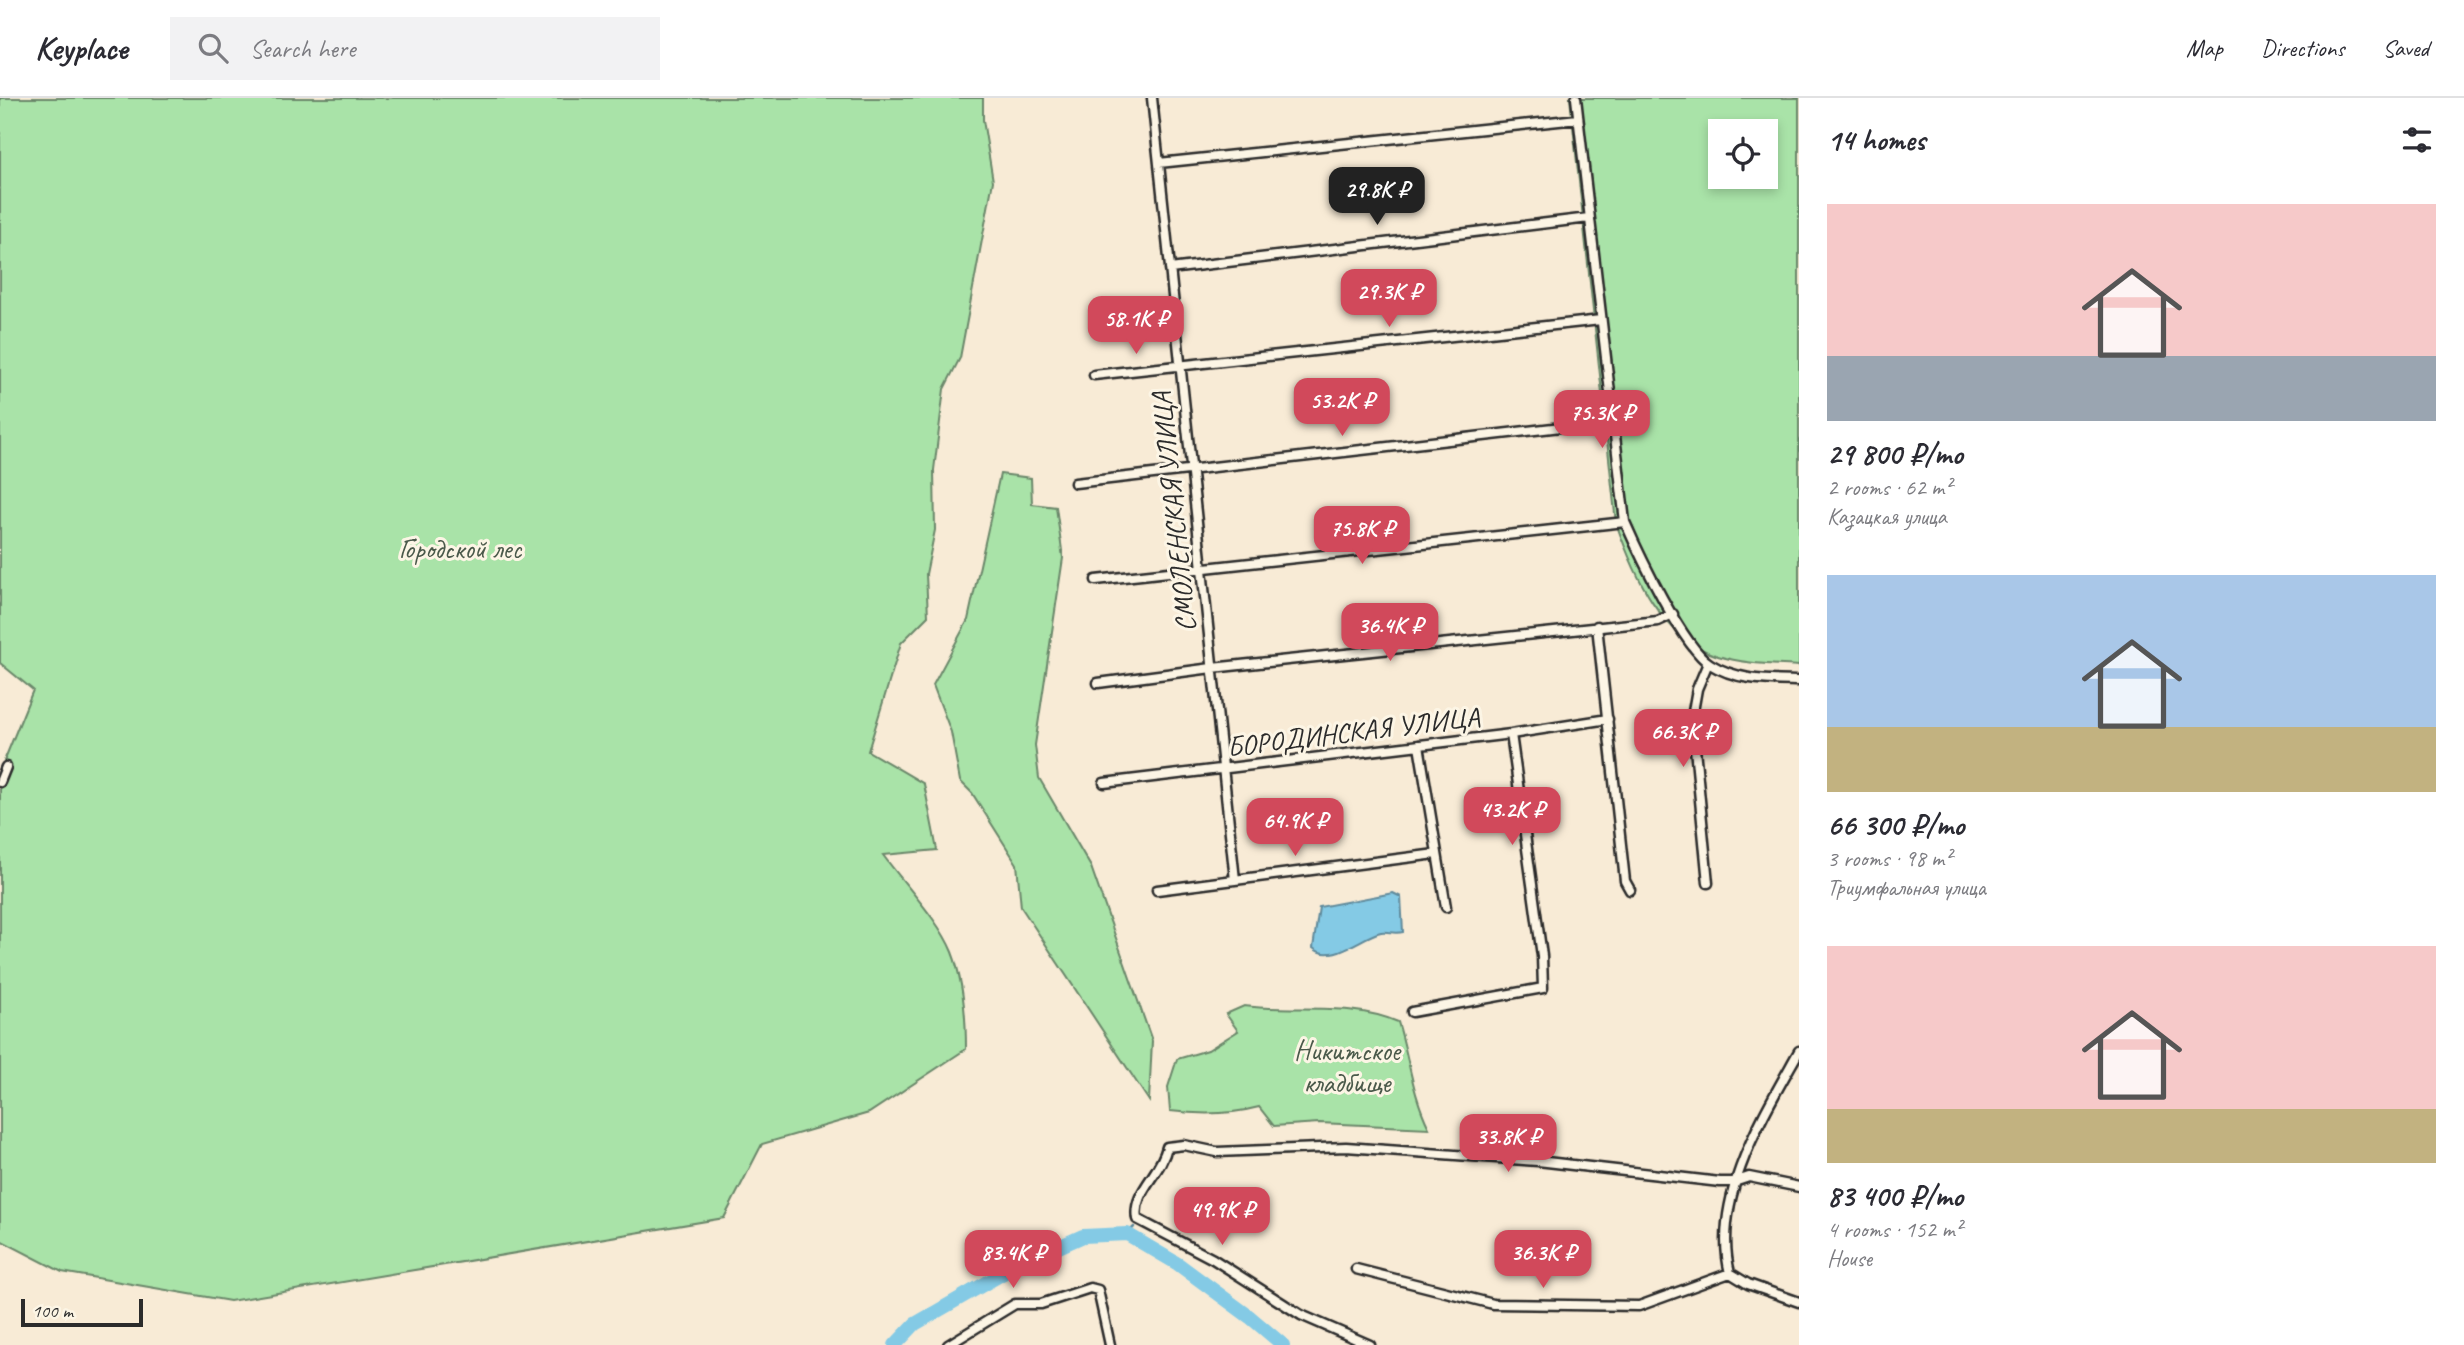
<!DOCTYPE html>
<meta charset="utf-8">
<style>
body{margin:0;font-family:Caveat,sans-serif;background:#f2f2f3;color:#2b2b33;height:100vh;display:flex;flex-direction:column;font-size:26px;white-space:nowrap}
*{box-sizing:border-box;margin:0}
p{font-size:23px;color:#7c7c81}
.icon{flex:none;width:38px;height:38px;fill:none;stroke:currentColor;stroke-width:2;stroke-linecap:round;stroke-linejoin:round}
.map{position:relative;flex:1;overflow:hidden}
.panel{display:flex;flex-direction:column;background:#fff;width:665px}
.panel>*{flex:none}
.tools{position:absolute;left:1708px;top:21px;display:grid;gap:14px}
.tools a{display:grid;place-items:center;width:70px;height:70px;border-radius:0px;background:#fff;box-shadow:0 4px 10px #0003;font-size:35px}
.scale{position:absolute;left:21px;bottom:18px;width:122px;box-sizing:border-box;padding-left:7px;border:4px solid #2b2b2b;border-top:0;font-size:19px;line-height:24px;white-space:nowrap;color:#2b2b2b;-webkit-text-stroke:5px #fcf5e5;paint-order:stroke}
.price{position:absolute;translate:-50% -60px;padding:0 16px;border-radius:14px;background:#d1495b;color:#fff;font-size:23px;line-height:46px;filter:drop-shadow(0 2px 4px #0008)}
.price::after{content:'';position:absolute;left:50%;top:42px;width:21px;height:16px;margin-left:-10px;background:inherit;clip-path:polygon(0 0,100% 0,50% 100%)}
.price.active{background:#222;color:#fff}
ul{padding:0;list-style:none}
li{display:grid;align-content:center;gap:14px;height:371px;padding:0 28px}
li span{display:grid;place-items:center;height:217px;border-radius:0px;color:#555}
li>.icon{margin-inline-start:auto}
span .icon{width:126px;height:126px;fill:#fffc;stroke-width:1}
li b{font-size:30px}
h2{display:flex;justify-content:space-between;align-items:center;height:84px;padding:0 28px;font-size:30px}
header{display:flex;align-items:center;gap:42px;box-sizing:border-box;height:98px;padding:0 35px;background:#fff;border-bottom:2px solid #e1e1e2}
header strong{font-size:33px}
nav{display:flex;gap:38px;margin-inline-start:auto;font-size:24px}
.search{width:490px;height:63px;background:#f2f2f3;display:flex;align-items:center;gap:18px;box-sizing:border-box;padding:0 24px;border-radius:0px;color:#7c7c81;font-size:26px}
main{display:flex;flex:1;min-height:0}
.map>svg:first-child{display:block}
.green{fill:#a9e3a8;stroke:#6a876a;stroke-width:2;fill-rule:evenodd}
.water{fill:#84cae5;stroke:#608a9b;stroke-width:2}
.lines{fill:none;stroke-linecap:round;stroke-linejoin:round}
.stream{stroke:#608a9b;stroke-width:2.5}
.river{stroke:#84cae5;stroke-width:14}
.minor-casing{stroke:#2b2b2b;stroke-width:13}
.minor{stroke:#fcf5e5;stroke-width:8}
.labels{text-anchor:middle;stroke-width:6;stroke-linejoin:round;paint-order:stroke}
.street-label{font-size:28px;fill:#2b2b2b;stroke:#fcf5e5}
.park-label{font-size:28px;fill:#4a594a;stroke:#fcf5e5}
</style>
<header>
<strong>Keyplace</strong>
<div class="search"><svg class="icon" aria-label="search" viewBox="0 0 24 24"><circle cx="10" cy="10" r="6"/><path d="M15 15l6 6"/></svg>Search here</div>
<nav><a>Map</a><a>Directions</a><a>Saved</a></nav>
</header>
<main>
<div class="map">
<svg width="1799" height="1247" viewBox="0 0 1799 1247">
<rect width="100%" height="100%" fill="#f8ebd6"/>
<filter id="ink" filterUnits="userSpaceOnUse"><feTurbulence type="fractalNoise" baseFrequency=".0143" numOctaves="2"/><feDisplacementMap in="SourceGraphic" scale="14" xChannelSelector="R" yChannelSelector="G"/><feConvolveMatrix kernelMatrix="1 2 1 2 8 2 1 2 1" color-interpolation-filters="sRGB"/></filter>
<g filter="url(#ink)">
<path class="green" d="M0,0h983v22l10,61 -33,177 -16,31 -10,81 1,60 -9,44 2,42 -27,27 -33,108 56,33 13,66 -54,5c21,29 56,65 69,97 11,28 14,67 14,97l-97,64 -107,31 -38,74 -494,83 -168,-29 -62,-32v-469l33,-81 -33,-27z
M1570,0h229v568c-27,-2 -54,-2 -81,-10 -57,-18 -84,-82 -102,-133zM1720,33h46v46h-46z
M1000,376l31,4 1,26 24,3 7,51 -28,187 4,33 52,89 61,174 -3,60 -128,-194 -4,-43 -45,-71 -12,-12 -9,-49 -18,-47 35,-65z
M1244,908c53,7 104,-5 154,16 11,35 14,72 31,106l-110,-5 -45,3 -15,-19c-30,8 -58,8 -89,4l-2,-24 9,-28 31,-9 30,-19 -12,-17z"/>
<path class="water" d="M1393,795l8,4 2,35c-8,2 -15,-1 -22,0 -19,4 -49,33 -68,16l6,-41z"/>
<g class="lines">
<path class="stream" d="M1127,1136l7,-7"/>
<path class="river" d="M895,1247l20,-21 99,-57 69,-31 44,-2 51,30 72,53 33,28"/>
<defs>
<path id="minor" d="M1152,0l83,782
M1576,0l49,424c14,32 58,125 85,142 27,17 59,16 89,17
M1159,65l419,-44
M1170,171l419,-51
M1094,277l507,-55
M1075,385l538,-62
M1096,482l529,-58
M1597,528l28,255 5,9
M1098,585l114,-15 446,-47 15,-7
M1419,647l27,162
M0,684l6,-15
M1104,685l407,-49 97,-15
M1708,785l-16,-166 5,-28 11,-26
M1157,792l279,-36
M1412,914l131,-24 -1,-32 -31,-222
M1799,953c-35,63 -88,147 -69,222l18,11 51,18
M1356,1171l137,35 146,2 91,-33
M948,1247l67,-41h26l49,-16 8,2 12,55
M1370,1247l-69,-30 -88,-56 -76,-40c-5,-27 24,-45 30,-72l17,-2 33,7 129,-5 192,14 182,21h14l15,-5 50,10"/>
</defs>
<use href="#minor" class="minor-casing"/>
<use href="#minor" class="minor"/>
</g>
</g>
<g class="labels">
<g class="street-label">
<text transform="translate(1173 414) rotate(-96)" y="10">СМОЛЕНСКАЯ УЛИЦА</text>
<text transform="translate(1353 633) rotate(-7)" y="10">БОРОДИНСКАЯ УЛИЦА</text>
</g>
<g class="park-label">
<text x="460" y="460">Городской лес</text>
<text x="1347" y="962">Никитское<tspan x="1347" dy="32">кладбище</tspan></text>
</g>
</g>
</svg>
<div class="tools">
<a><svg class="icon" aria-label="locate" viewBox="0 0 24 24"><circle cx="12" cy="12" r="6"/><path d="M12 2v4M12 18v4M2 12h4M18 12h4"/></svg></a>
</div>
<div class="scale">100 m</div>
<b class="price active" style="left:1377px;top:129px">29.8K ₽</b>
<b class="price" style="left:1389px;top:231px">29.3K ₽</b>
<b class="price" style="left:1136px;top:258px">58.1K ₽</b>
<b class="price" style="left:1342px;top:340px">53.2K ₽</b>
<b class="price" style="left:1602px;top:352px">75.3K ₽</b>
<b class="price" style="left:1362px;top:468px">75.8K ₽</b>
<b class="price" style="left:1390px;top:565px">36.4K ₽</b>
<b class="price" style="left:1683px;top:671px">66.3K ₽</b>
<b class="price" style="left:1512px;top:749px">43.2K ₽</b>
<b class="price" style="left:1295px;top:760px">64.9K ₽</b>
<b class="price" style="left:1508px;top:1076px">33.8K ₽</b>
<b class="price" style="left:1222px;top:1149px">49.9K ₽</b>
<b class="price" style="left:1013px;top:1192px">83.4K ₽</b>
<b class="price" style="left:1543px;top:1192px">36.3K ₽</b>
</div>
<section class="panel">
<h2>14 homes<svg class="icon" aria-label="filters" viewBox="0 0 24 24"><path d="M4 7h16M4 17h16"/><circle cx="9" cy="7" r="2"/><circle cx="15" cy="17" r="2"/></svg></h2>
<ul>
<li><span style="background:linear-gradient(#f6c9c9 70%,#9aa5b1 0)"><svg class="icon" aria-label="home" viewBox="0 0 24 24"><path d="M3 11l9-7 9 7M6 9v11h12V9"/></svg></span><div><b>29 800 ₽/mo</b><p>2 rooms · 62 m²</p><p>Казацкая улица</p></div></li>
<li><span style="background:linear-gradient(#a9c7e8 70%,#c2b280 0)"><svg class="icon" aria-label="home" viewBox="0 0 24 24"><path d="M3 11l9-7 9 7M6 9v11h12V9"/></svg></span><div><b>66 300 ₽/mo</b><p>3 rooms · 98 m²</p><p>Триумфальная улица</p></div></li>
<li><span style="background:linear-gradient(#f6c9c9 75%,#c2b280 0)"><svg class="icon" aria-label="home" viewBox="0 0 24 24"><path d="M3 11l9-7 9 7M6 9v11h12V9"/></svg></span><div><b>83 400 ₽/mo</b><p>4 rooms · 152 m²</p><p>House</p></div></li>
</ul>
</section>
</main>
